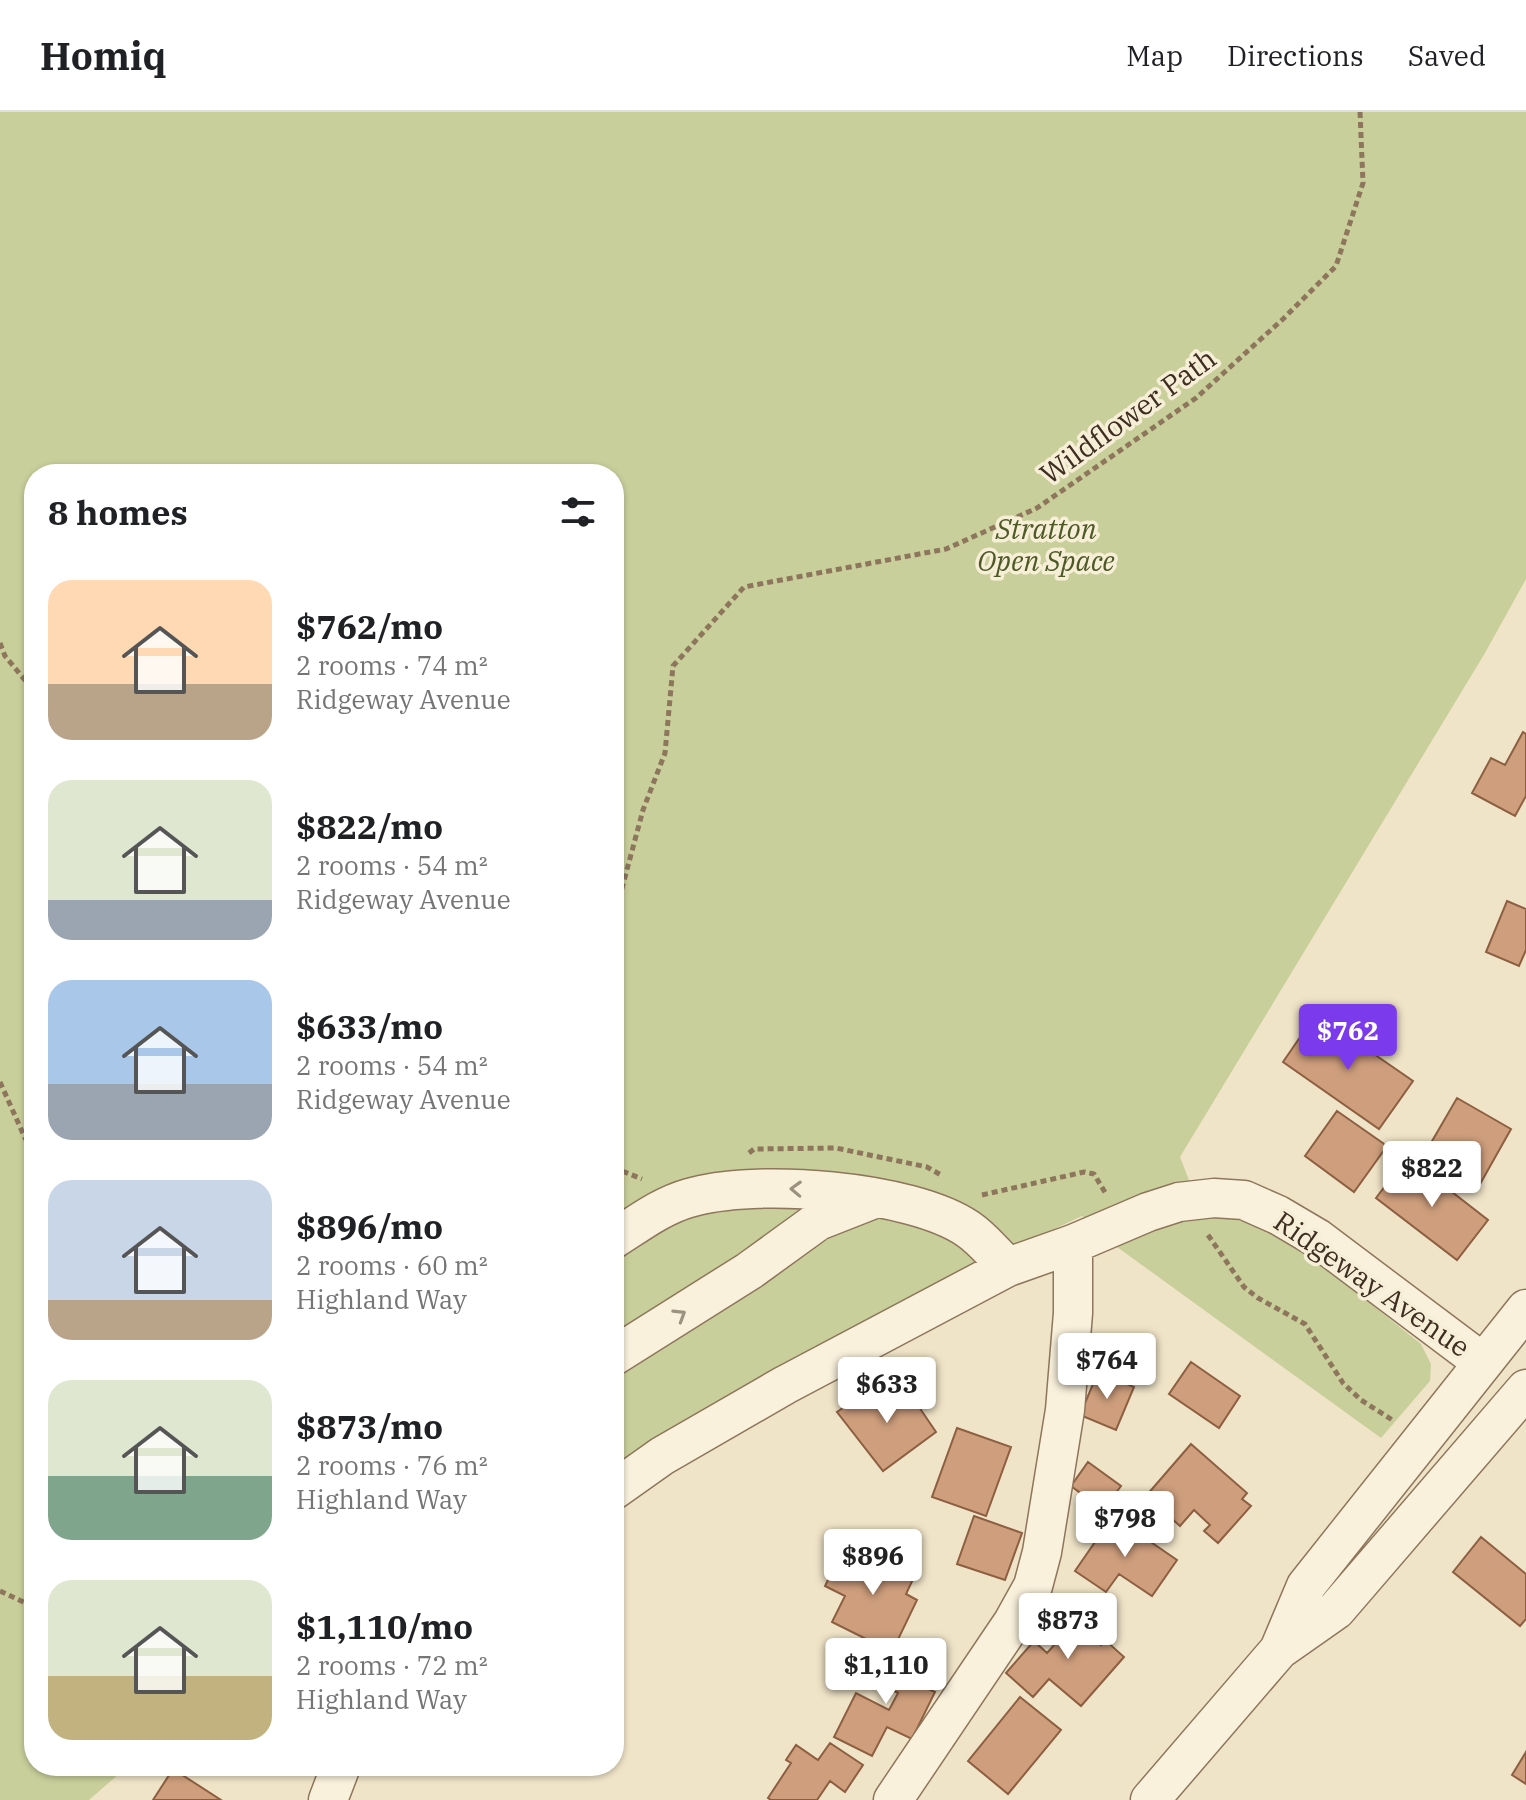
<!DOCTYPE html>
<meta charset="utf-8">
<style>
body{margin:0;font-family:"IBM Plex Serif",serif;background:#f6f6f6;color:#202124;height:100vh;display:flex;flex-direction:column;font-size:30px;white-space:nowrap}
*{box-sizing:border-box;margin:0}
p{font-size:26px;color:#757577}
.icon{flex:none;width:44px;height:44px;fill:none;stroke:currentColor;stroke-width:2;stroke-linecap:round;stroke-linejoin:round}
.map{position:relative;flex:1;overflow:hidden}
.sheet{position:absolute;left:24px;top:352px;width:600px;height:1312px;display:flex;flex-direction:column;background:#fff;border-radius:32px;box-shadow:0 2px 6px #0004}
.sheet>*{flex:none}
.price{position:absolute;translate:-50% -68px;padding:0 18px;border-radius:8px;background:#fff;color:#222;font-size:26px;line-height:52px;filter:drop-shadow(0 2px 4px #0008)}
.price::after{content:'';position:absolute;left:50%;top:48px;width:24px;height:18px;margin-left:-12px;background:inherit;clip-path:polygon(0 0,100% 0,50% 100%)}
.price.selected{background:#7c3aed;color:#fff}
ul{padding:0;list-style:none}
li{display:flex;align-items:center;gap:24px;height:200px;padding:0 24px}
li span{display:grid;place-items:center;flex:none;width:224px;height:160px;border-radius:24px;color:#555}
li>.icon{margin-inline-start:auto}
span .icon{width:96px;height:96px;fill:#fffc;stroke-width:1}
li b{font-size:34px}
h2{display:flex;justify-content:space-between;align-items:center;height:96px;padding:0 24px;font-size:34px}
header{display:flex;align-items:center;gap:48px;box-sizing:border-box;height:112px;padding:0 40px;background:#fff;border-bottom:2px solid #e0e0e0}
header strong{font-size:38px}
nav{display:flex;gap:44px;margin-inline-start:auto;font-size:28px}
.map>svg:first-child{display:block}
.green{fill:#c9cf9b}
.building{fill:#cf9f7d;stroke:#8d5f41;stroke-width:2}
.lines{fill:none;stroke-linecap:round;stroke-linejoin:round}
.minor-casing{stroke:#8d765c;stroke-width:41}
.path{stroke:#8d765c;stroke-width:5;stroke-dasharray:6 4;stroke-linecap:butt}
.minor{stroke:#faf1dc;stroke-width:38}
.oneway{stroke:#9c907e}
.labels{text-anchor:middle;stroke-width:7;stroke-linejoin:round;paint-order:stroke}
.street-label{font-size:28px;fill:#3d2e20;stroke:#f7eed8}
.park-label{font-size:28px;font-style:italic;fill:#4d5a26;stroke:#f7eed8}
</style>
<header>
<strong>Homiq</strong>
<nav><a>Map</a><a>Directions</a><a>Saved</a></nav>
</header>
<div class="map">
<svg width="1526" height="1688" viewBox="0 0 1526 1688">
<rect width="100%" height="100%" fill="#f0e4c8"/>
<path class="green" d="M0,0h1526v467l-41,74 -305,504 22,57 23,1 32,8 29,13 135,108 10,20 -1,17 -49,57 -264,-191 -35,-31 -129,60 -339,194v-996h-580v1292h94l-39,34h-89z"/>
<path class="building" d="M1523,620l3,2v62l-11,20 -43,-23 19,-35 14,7z
M1507,789l19,8v41l-7,16 -33,-14z
M1316,902l97,67 -34,48 -96,-67z
M1457,986l54,31 -32,57 -55,-31z
M1337,999l50,35 -33,46 -49,-36z
M1407,1045l81,63 -31,40 -81,-62z
M1191,1250l49,34 -21,32 -50,-34z
M1098,1260l36,15 -18,43 -36,-15z
M904,1273l32,47 -53,39 -46,-59 38,-26 12,14z
M957,1316l54,19 -25,69 -54,-19z
M1191,1332l56,49 -5,6 9,7 -33,37 -14,-12 6,-6 -16,-15 -14,16 -34,-30z
M1088,1350l33,24 -18,24 -32,-24z
M974,1404l48,17 -17,47 -48,-16z
M1113,1404l64,44 -25,36 -33,-22 -13,18 -31,-21z
M1481,1425l45,37v45l-6,7 -67,-54z
M853,1432l62,31 -9,19 11,6 -25,52 -60,-30 13,-26 -20,-10 9,-18 6,3z
M1074,1494l22,18 -8,10 13,11 4,-5 19,17 -43,49 -32,-27 -16,18 -27,-24 28,-32 13,12 17,-19 -8,-7z
M879,1538l42,21 -5,12 19,9 -23,47 -25,-12 -15,29 -38,-19 22,-44 33,17 9,-17 -32,-16z
M1020,1585l41,33 -53,64 -40,-33z
M830,1631l33,22 -18,27 -15,-11 -13,19h-46l-3,-2 23,-35 -5,-3 10,-15 22,15z
M1526,1640v32l-14,-9z
M173,1657l48,31h-68z"/>
<g class="lines">
<defs>
<path id="minor" d="M614,1127c24,-15 47,-33 75,-41 66,-20 222,-8 279,31 15,10 27,26 40,38
M614,1244l135,-85 69,-50 56,-22
M614,1378l48,-34 123,-71 223,-118 65,-23 75,-32 31,-10 35,-4 30,2 34,15 39,23 165,124
M1279,1538l27,-64 220,-277
M328,1688l13,-34
M893,1688l120,-178 20,-36 9,-34 23,-142 8,-97v-69
M1150,1688l129,-150 57,-40 190,-221"/>
</defs>
<use href="#minor" class="minor-casing"/>
<path class="path" d="M0,531l5,13 29,35
M614,806l29,-108 22,-57 8,-87 71,-79 202,-38 91,-41 159,-110 87,-79 53,-53 27,-83 -3,-71
M0,970l25,56 9,13
M749,1041l5,-4 82,-1 91,19 14,8
M614,1064l8,-5 20,8
M982,1083l102,-23 10,2 12,20
M1208,1123l36,52 14,11 47,26 38,59 18,17 33,21
M0,1479l34,16"/>
<use href="#minor" class="minor"/>
</g>
<defs><path id="oneway-chevron" d="M-2-3.5L2.5 0L-2 3.5" fill="none" stroke-width="1.6" stroke-linecap="round" stroke-linejoin="round" transform="scale(2)"/></defs>
<g class="oneway">
<use href="#oneway-chevron" transform="translate(796 1077) rotate(-178)"/>
<use href="#oneway-chevron" transform="translate(680 1203) rotate(-32)"/>
</g>
<g class="labels">
<g class="street-label">
<text transform="translate(1128 304) rotate(-36)" y="10">Wildflower Path</text>
<text transform="translate(1372 1172) rotate(35)" y="10">Ridgeway Avenue</text>
</g>
<g class="park-label">
<text x="1046" y="427">Stratton<tspan x="1046" dy="32">Open Space</tspan></text>
</g>
</g>
</svg>
<b class="price selected" style="left:1348px;top:960px">$762</b>
<b class="price" style="left:1432px;top:1097px">$822</b>
<b class="price" style="left:1107px;top:1289px">$764</b>
<b class="price" style="left:887px;top:1313px">$633</b>
<b class="price" style="left:1125px;top:1447px">$798</b>
<b class="price" style="left:873px;top:1485px">$896</b>
<b class="price" style="left:1068px;top:1549px">$873</b>
<b class="price" style="left:886px;top:1594px">$1,110</b>
<section class="sheet">
<h2>8 homes<svg class="icon" aria-label="filters" viewBox="0 0 24 24"><path d="M4 7h16M4 17h16"/><circle cx="9" cy="7" r="2"/><circle cx="15" cy="17" r="2"/></svg></h2>
<ul>
<li><span style="background:linear-gradient(#ffd9b3 65%,#b9a48a 0)"><svg class="icon" aria-label="home" viewBox="0 0 24 24"><path d="M3 11l9-7 9 7M6 9v11h12V9"/></svg></span><div><b>$762/mo</b><p>2 rooms · 74 m²</p><p>Ridgeway Avenue</p></div></li>
<li><span style="background:linear-gradient(#dfe7d0 75%,#9aa5b1 0)"><svg class="icon" aria-label="home" viewBox="0 0 24 24"><path d="M3 11l9-7 9 7M6 9v11h12V9"/></svg></span><div><b>$822/mo</b><p>2 rooms · 54 m²</p><p>Ridgeway Avenue</p></div></li>
<li><span style="background:linear-gradient(#a9c7e8 65%,#9aa5b1 0)"><svg class="icon" aria-label="home" viewBox="0 0 24 24"><path d="M3 11l9-7 9 7M6 9v11h12V9"/></svg></span><div><b>$633/mo</b><p>2 rooms · 54 m²</p><p>Ridgeway Avenue</p></div></li>
<li><span style="background:linear-gradient(#c9d6e8 75%,#b9a48a 0)"><svg class="icon" aria-label="home" viewBox="0 0 24 24"><path d="M3 11l9-7 9 7M6 9v11h12V9"/></svg></span><div><b>$896/mo</b><p>2 rooms · 60 m²</p><p>Highland Way</p></div></li>
<li><span style="background:linear-gradient(#dfe7d0 60%,#7fa58c 0)"><svg class="icon" aria-label="home" viewBox="0 0 24 24"><path d="M3 11l9-7 9 7M6 9v11h12V9"/></svg></span><div><b>$873/mo</b><p>2 rooms · 76 m²</p><p>Highland Way</p></div></li>
<li><span style="background:linear-gradient(#dfe7d0 60%,#c2b280 0)"><svg class="icon" aria-label="home" viewBox="0 0 24 24"><path d="M3 11l9-7 9 7M6 9v11h12V9"/></svg></span><div><b>$1,110/mo</b><p>2 rooms · 72 m²</p><p>Highland Way</p></div></li>
</ul>
</section>
</div>
